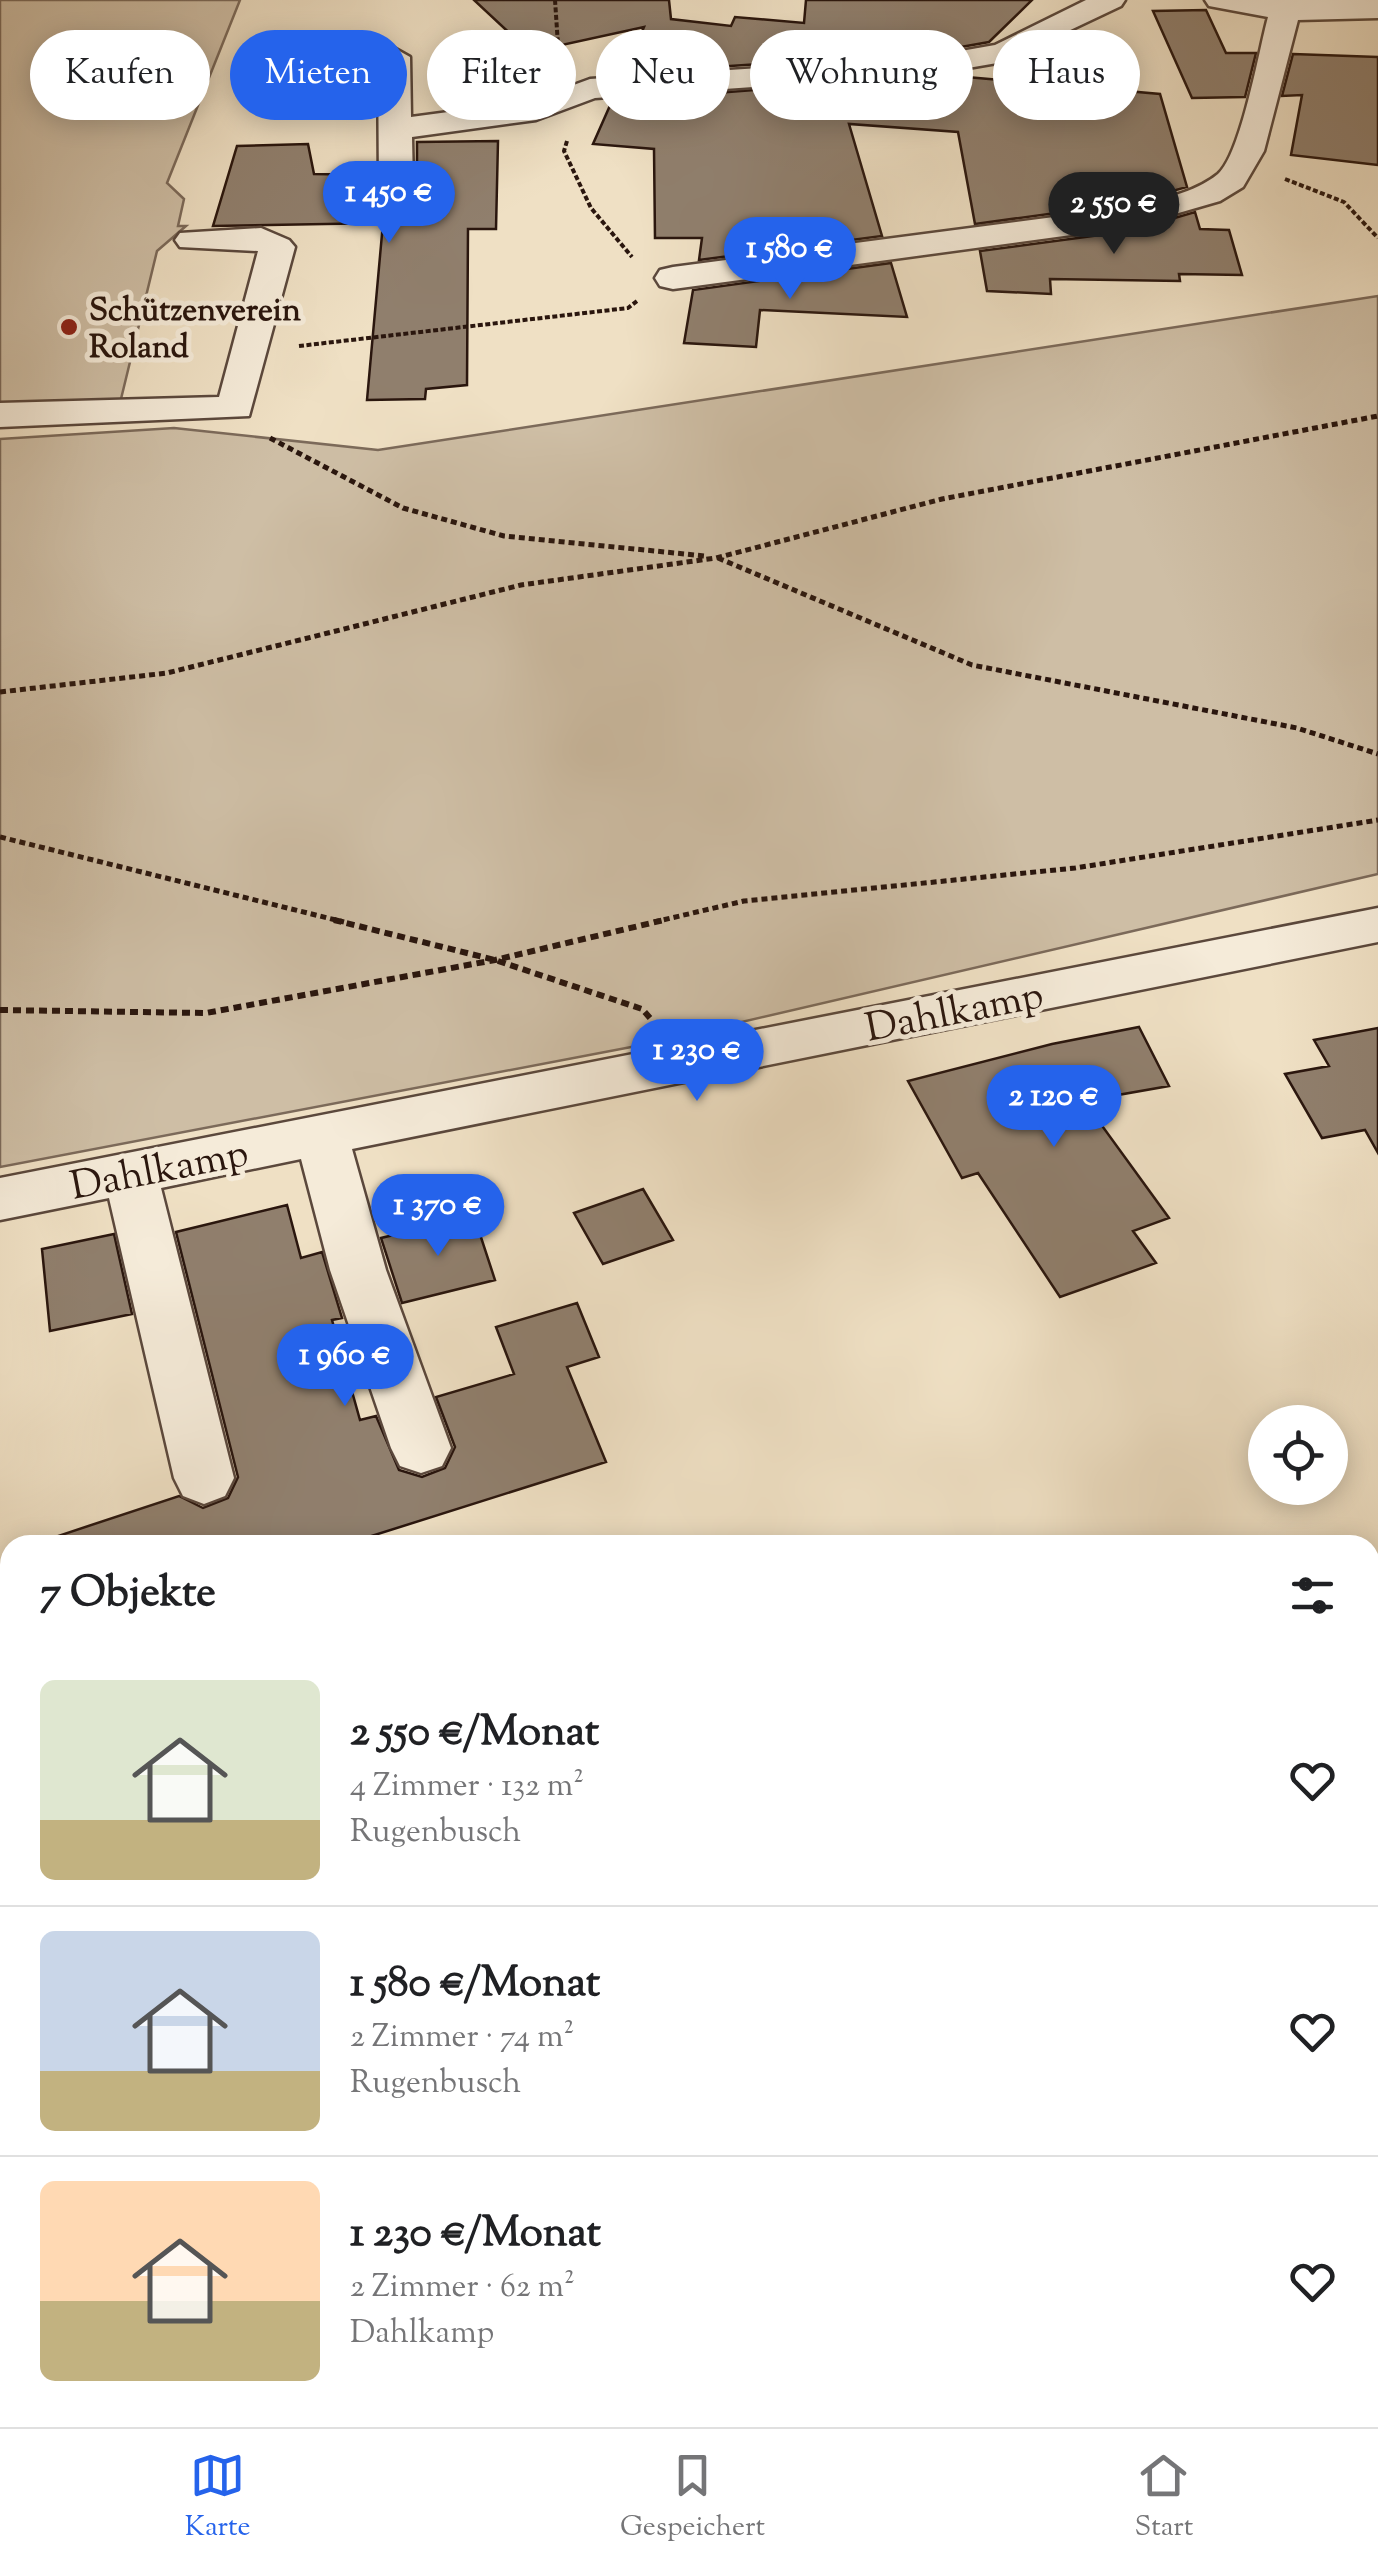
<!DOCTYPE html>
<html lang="de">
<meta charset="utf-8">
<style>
body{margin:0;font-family:"Sorts Mill Goudy",serif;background:#f2f2f2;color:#202124;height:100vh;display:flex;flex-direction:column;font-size:38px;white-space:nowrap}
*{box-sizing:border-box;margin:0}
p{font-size:32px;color:#757577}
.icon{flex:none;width:55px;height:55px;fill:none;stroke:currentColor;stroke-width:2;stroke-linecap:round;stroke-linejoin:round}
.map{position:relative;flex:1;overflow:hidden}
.panel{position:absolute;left:0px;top:1535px;width:1380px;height:892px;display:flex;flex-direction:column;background:#fff;border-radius:30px 30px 0 0;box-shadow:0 5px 25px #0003}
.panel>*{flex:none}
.top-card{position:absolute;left:30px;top:30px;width:1320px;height:90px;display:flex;gap:20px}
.tools{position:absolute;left:1248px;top:1405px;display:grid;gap:20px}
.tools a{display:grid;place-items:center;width:100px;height:100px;border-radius:50%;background:#fff;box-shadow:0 5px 25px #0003;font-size:50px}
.price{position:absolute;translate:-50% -85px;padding:0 22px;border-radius:35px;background:#2563eb;color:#fff;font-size:32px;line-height:65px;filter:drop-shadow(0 2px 5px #0008)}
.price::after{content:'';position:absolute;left:50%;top:60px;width:30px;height:22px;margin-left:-15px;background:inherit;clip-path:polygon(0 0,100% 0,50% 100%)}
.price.selected{background:#222;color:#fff}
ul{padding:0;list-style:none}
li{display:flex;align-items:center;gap:30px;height:250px;padding:0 40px}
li+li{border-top:2px solid #e0e0e0}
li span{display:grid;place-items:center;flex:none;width:280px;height:200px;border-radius:15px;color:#555}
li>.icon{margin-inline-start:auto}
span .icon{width:120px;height:120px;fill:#fffc;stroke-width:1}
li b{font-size:42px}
h2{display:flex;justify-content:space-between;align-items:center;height:120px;padding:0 40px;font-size:42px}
.chip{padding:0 35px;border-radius:45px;background:#fff;box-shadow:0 5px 25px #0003;font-size:35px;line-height:90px}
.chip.selected{background:#2563eb;color:#fff}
.tabs{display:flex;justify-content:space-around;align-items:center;height:140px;border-top:2px solid #e0e0e0;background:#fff;font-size:28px;color:#757577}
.tabs a{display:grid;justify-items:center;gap:5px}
.tabs .selected{color:#2563eb}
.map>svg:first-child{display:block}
.green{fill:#cebea5;stroke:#7c6a5a;stroke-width:2.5}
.building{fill:#907f6d;stroke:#2a160e;stroke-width:2.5}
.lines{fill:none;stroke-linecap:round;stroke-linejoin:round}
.minor-casing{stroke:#5b483c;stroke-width:5}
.path-far2{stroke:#2a160e;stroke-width:4;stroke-dasharray:5 2.5;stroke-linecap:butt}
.path-far1{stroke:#2a160e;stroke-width:5;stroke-dasharray:6 4;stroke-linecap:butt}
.path{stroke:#2a160e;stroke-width:6;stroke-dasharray:8 5;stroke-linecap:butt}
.minor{fill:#f5ebd9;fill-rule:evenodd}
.poi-dot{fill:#8f2418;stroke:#f5ebd9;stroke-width:4}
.labels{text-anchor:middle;stroke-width:10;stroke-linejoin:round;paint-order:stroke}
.far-poi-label{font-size:32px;font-weight:bold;fill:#2a160e;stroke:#f5ebd9;text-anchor:start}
.street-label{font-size:40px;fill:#2a160e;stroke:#f5ebd9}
</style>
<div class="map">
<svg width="1378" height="2427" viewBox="0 0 1378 2427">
<rect width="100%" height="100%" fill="#efe0c4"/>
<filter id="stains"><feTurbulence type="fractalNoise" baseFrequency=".002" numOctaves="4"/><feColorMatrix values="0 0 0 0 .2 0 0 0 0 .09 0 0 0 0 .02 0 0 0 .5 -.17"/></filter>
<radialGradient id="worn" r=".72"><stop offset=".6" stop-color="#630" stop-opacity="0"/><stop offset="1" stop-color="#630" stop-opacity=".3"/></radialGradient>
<path class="green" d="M0,0h240l-73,183 17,16 -6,27h8l-29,25 -37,152 -120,1z
M1378,296v578l-731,170 -647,123v-728l174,-11 204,22z
M1378,1675v752h-129l-1,-9h122v-732z"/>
<path class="building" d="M474,0h195l2,19 60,7 4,-9 69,6 2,-23h226l-43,42 -62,11 -303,20 20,-46 -114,25z
M1206,10l20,43h30l-11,44 -53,1 -39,-87z
M1293,54l85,3v108l-87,-10 11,-60 -20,1z
M958,74l-3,2 205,18 27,93 -58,16 -154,21 -17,-92 -109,-8 33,112 -183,24 3,-22h-47l-1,-89 -61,-5 19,-43z
M498,141l-2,88h-28l-1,156 -41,4 -1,10 -58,1 16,-177 -170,3 24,-80 71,-2 6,30 61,1 6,20 27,2 9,-11v-44z
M1195,212l5,17 29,1 13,45 -63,-1 1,7 -130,-2 1,15 -64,-3 -7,-40 150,-20z
M891,263l16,54 -147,-7 -4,37 -72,-4 9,-53z
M1139,1027l30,59 -85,15 85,117 -36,13 23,32 -96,34 -82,-124 -16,5 -54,-97 144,-37z
M1378,1028v125l-13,-23 -43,8 -37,-64 44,-8 -15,-26z
M643,1189l30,51 -70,24 -29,-51z
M287,1205l14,53 21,-6 20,66 -10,2 28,100 16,-4 23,54 23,7 23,-9 10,-21 -19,-50 78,-23 -18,-47 81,-24 22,54 -32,10 39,95 -263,83h-284l-1,-9 121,-40 24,12 25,-10 10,-21 -62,-245z
M474,1216l21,64 -93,23 -21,-65z
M114,1234l18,80 -82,17 -8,-82z"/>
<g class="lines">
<defs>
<path id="minor" d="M1086,0h39l-4,6 -118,56 -76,13 -332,23 -59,22 -124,17 1,49 -5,7h-24l-5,-7 -1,-129 5,-7 11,-2 16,9 1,60 119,-16 60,-22 337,-22 68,-12z
M1205,0h173v18l-80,2 -34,131 -21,36 -23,14 -90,26 -457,62 -13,-3 -5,-8 5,-8 13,-3 457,-60c28,-7 65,-14 88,-33 23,-20 41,-124 50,-157l-59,-11z
M261,228l28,12 6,7 -46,169 -249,11v-24l219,-6 39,-146 -78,-4 -5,-7 5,-7z
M1378,908v34l-1026,207 34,121 65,178 -9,18 -21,7 -21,-7 -9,-18 -61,-178 -29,-111 -140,29 73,290 -9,18 -21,8 -21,-8 -9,-18 -65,-280 -109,22v-42z"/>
</defs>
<use href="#minor" class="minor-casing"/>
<path class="path-far2" d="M555,0l3,45 5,10
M567,141l-3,10 27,57 41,49
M1285,179l59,23 34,36
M299,346l329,-38 9,-7"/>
<path class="path-far1" d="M270,438l133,70 101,28 201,20
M718,558l254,107 325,63 81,26
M0,692l167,-19 354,-88 195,-27 226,-59 436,-83
M0,837l344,85
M654,922l90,-21 331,-33 303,-48"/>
<path class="path" d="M334,920l161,40 147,49 8,9
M0,1010l206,3 289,-53 169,-40"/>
<use href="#minor" class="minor"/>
</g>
<circle class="poi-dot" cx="69" cy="327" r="10"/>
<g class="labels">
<g class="far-poi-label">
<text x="89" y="320">Schützenverein<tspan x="89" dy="37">Roland</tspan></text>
</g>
<g class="street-label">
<text transform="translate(954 1010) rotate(-11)" y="14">Dahlkamp</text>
<text transform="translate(159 1168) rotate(-11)" y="14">Dahlkamp</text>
</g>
</g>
<rect width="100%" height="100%" filter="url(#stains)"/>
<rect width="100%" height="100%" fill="url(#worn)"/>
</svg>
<div class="tools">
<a><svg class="icon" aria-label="locate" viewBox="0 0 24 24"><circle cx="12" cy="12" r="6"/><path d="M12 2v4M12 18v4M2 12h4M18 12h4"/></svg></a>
</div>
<b class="price" style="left:389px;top:246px">1 450 €</b>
<b class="price selected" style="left:1114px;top:257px">2 550 €</b>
<b class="price" style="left:790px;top:302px">1 580 €</b>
<b class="price" style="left:697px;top:1104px">1 230 €</b>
<b class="price" style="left:1054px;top:1150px">2 120 €</b>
<b class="price" style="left:438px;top:1259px">1 370 €</b>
<b class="price" style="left:345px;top:1409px">1 960 €</b>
<div class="top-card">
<a class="chip">Kaufen</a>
<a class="chip selected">Mieten</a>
<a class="chip">Filter</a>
<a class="chip">Neu</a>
<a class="chip">Wohnung</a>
<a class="chip">Haus</a>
</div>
<section class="panel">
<h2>7 Objekte<svg class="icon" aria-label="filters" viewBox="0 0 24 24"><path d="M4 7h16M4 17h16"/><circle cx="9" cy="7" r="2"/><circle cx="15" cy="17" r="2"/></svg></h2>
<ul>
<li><span style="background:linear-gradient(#dfe7d0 70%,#c2b280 0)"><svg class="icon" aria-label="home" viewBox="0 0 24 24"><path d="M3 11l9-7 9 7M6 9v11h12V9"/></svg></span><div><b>2 550 €/Monat</b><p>4 Zimmer · 132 m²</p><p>Rugenbusch</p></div><svg class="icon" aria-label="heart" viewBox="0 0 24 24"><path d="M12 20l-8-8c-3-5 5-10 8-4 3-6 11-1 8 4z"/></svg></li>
<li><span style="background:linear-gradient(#c9d6e8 70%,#c2b280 0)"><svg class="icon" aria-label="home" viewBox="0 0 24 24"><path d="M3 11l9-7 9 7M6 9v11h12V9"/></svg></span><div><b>1 580 €/Monat</b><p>2 Zimmer · 74 m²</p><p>Rugenbusch</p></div><svg class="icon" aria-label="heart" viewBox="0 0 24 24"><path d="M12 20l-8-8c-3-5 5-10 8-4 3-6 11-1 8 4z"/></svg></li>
<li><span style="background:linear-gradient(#ffd9b3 60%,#c2b280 0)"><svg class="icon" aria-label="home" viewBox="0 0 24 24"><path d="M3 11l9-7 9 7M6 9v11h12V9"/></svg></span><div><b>1 230 €/Monat</b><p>2 Zimmer · 62 m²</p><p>Dahlkamp</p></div><svg class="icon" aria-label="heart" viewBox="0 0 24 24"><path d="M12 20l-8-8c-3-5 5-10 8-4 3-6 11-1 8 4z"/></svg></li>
</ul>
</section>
</div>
<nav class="tabs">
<a class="selected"><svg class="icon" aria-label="map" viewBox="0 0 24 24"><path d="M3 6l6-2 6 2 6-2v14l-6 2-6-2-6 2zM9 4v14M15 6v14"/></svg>Karte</a>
<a><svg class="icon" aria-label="saved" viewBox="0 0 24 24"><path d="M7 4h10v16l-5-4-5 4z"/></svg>Gespeichert</a>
<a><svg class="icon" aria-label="home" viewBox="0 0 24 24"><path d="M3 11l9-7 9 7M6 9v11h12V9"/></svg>Start</a>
</nav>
